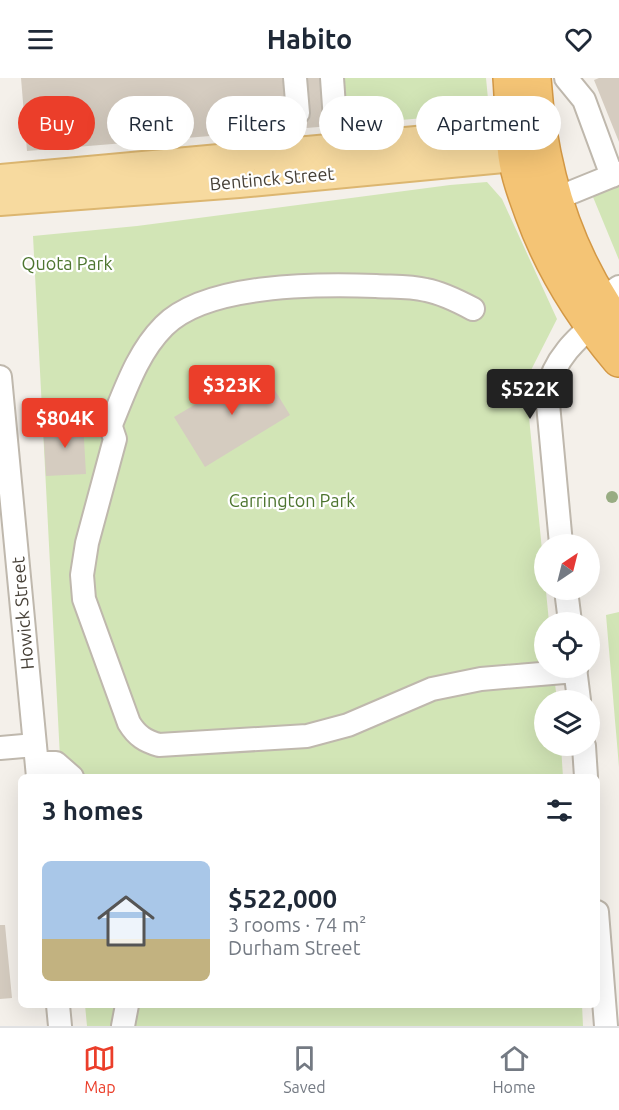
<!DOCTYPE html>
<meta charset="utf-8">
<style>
body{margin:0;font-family:Ubuntu,sans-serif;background:#f6f6f7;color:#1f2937;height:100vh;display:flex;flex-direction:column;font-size:22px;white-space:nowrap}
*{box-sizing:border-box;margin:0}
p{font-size:20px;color:#747a83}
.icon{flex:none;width:33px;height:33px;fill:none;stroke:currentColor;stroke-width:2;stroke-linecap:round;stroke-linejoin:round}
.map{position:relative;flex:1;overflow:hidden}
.side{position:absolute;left:18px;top:696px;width:582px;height:234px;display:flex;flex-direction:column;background:#fff;border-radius:9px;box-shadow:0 6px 24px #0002}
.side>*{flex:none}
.guide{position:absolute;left:18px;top:18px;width:584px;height:54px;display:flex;gap:12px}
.needle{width:39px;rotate:35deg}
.tools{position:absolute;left:534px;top:456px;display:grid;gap:12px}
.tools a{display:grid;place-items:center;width:66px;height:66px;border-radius:50%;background:#fff;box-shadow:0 6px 24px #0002;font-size:30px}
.price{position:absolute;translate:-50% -51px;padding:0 14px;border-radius:6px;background:#eb3e2a;color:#fff;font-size:20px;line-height:39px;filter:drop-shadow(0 2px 3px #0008)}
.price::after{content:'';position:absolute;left:50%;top:36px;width:18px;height:14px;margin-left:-9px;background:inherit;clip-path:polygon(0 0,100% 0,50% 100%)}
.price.current{background:#222;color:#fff}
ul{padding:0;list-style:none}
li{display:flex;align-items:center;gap:18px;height:150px;padding:0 24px}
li+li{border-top:2px solid #e0e1e3}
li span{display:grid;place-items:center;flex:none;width:168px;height:120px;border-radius:9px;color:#555}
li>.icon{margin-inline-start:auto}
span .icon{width:72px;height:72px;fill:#fffc;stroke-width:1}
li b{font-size:26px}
h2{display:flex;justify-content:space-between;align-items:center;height:72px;padding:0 24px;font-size:26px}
.tag{padding:0 21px;border-radius:27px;background:#fff;box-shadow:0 6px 24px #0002;font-size:21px;line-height:54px}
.tag.current{background:#eb3e2a;color:#fff}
header{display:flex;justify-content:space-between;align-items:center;height:78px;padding:0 24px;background:#fff;font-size:27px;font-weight:700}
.dock{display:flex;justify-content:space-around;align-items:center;height:84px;border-top:2px solid #e0e1e3;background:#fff;font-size:16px;color:#747a83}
.dock a{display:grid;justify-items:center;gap:3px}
.dock .current{color:#eb3e2a}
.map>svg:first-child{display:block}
.green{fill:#d2e5b6}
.building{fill:#d5ccc0}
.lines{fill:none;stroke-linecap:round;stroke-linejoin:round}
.minor-casing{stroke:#bfb8ad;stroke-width:26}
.major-casing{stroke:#dcb670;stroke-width:32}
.highway-casing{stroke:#d39845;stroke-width:36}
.minor{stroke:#fff;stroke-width:22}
.major{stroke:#f7da9f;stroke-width:28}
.highway{stroke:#f4c475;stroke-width:33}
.tree{fill:#98ac83}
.labels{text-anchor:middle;stroke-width:4.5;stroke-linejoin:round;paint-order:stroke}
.street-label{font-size:18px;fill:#474138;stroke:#fff}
.park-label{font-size:18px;fill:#4d752f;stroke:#fff}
</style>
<header><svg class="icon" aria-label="menu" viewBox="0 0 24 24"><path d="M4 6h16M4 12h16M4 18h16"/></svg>Habito<svg class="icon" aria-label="heart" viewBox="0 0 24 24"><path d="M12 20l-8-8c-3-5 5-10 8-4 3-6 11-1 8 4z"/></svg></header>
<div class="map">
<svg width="619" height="948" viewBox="0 0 619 948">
<rect width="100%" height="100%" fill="#f4f0ea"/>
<path class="green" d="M343,0h143l2,21 -14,15 -123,10 -4,-4z
M487,104l15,17 55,120 -30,59 2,39 20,205h-5v46h9l4,32h-13v46h17l2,31h-502l-28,-541 104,-10 313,-41z
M619,106v76l-26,-63z
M619,534v155l-13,-152z
M85,927h497l1,21h-496z"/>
<path class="building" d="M21,0h318l4,47 -316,26z
M599,0h20v64l-25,-62z
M260,288l30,49 -85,52 -31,-50z
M83,344l3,52 -40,2 -3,-52z
M0,847h5l7,73 -12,1z"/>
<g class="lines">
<defs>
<path id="minor" d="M295,0l3,35
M332,0l6,85
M566,0l18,22 28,76
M236,56l2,38
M555,121l64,-26
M600,222l19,-13
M473,231c-15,-8 -31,-16 -47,-19 -16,-4 -34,-3 -50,-4 -58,-2 -169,-3 -212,40 -26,26 -38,62 -52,96l-1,5 4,12 -28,104 -5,32 2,24 45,124c8,13 16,18 30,22l148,-9 41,-11 84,-36 49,-10 95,-8
M0,299l38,400
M561,466l-14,-151c6,-34 30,-55 55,-76
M566,512l4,32
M575,590l4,32
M584,668l2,31
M0,670l35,-3
M37,685h19l16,14
M597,834l9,114
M58,927l2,21
M123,948l4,-21"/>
<path id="major" d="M0,101l535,-49
M0,123l239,-18 297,-28"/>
<path id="highway" d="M510,0c2,26 2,53 5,78 3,20 10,39 17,58 20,55 49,101 87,146
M534,0c6,89 31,175 84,247"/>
</defs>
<use href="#minor" class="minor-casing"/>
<use href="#major" class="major-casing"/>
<use href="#highway" class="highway-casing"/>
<use href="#minor" class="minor"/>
<use href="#major" class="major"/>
<use href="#highway" class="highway"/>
</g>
<circle class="tree" cx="612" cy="419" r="6"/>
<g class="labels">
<g class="street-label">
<text transform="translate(272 101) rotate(-5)" y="6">Bentinck Street</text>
<text transform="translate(23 535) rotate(-95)" y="6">Howick Street</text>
</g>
<g class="park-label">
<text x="67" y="192">Quota Park</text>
<text x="292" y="429">Carrington Park</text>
</g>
</g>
</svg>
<div class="tools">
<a><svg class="needle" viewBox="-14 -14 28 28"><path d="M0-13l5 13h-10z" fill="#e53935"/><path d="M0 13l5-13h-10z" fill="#747a83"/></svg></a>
<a><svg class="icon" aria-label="locate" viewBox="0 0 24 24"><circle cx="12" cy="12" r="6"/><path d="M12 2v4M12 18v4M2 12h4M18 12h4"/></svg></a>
<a><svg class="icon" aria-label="layers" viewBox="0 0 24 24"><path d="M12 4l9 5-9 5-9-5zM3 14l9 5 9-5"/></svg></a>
</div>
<b class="price" style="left:232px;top:338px">$323K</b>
<b class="price current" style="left:530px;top:342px">$522K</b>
<b class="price" style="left:65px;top:371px">$804K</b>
<div class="guide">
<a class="tag current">Buy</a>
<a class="tag">Rent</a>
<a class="tag">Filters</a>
<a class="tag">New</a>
<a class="tag">Apartment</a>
</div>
<section class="side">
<h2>3 homes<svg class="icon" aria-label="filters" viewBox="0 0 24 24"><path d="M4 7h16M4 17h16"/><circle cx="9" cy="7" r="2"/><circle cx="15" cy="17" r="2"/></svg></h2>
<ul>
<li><span style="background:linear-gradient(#a9c7e8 65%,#c2b280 0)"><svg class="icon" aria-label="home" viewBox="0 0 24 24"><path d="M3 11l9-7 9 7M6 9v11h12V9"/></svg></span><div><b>$522,000</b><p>3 rooms · 74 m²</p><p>Durham Street</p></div></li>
</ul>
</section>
</div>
<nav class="dock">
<a class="current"><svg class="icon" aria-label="map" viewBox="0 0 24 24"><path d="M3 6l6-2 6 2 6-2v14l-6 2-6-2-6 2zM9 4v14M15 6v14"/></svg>Map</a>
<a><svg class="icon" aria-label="saved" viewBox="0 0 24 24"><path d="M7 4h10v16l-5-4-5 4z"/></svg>Saved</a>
<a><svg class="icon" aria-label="home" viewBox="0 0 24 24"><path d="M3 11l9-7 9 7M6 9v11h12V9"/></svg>Home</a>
</nav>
